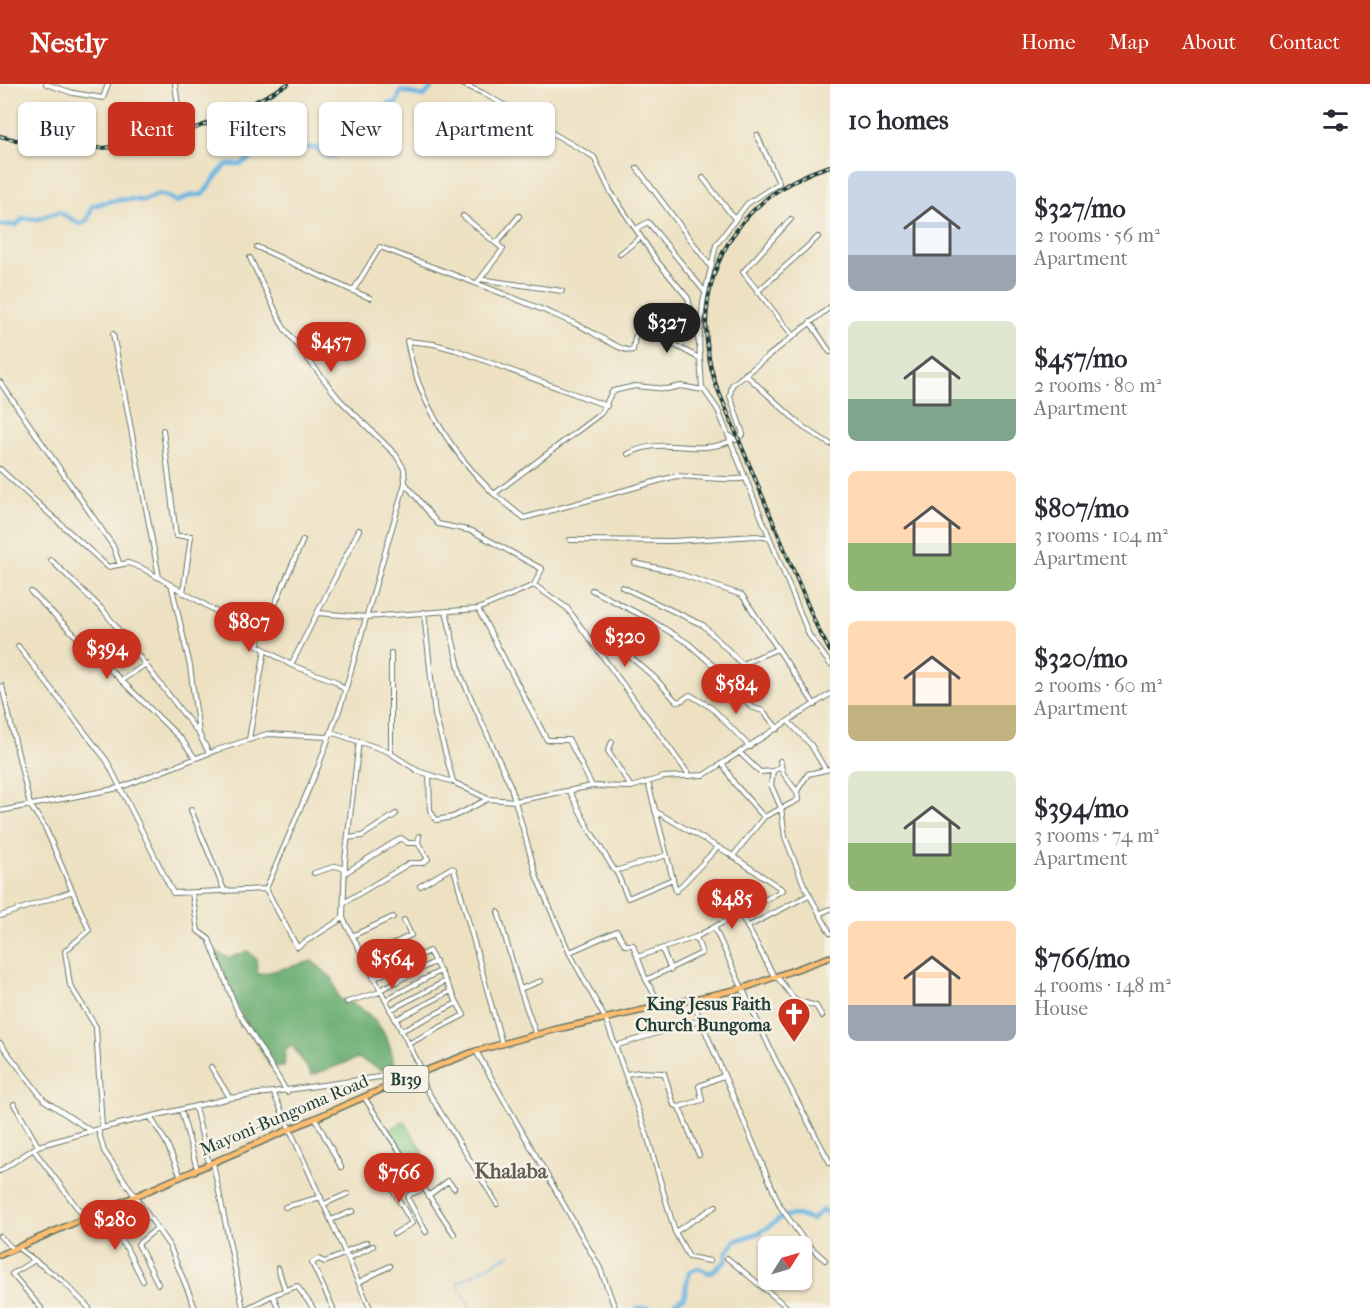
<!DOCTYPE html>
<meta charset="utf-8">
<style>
body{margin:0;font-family:"IM FELL French Canon",serif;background:#f2f2f3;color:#2b2b33;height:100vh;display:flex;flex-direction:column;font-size:22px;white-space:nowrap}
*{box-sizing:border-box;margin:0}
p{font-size:20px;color:#7c7c81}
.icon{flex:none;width:33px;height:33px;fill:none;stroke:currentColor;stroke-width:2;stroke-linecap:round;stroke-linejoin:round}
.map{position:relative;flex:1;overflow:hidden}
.details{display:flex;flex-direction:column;background:#fff;width:540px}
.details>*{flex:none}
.hud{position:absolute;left:18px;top:18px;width:570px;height:54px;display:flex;gap:12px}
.needle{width:39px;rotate:53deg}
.controls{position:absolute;left:758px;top:1152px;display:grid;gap:12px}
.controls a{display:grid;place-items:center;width:54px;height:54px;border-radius:9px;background:#fff;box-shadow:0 2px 4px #0004;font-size:30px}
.price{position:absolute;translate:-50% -51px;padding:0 14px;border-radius:21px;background:#c8321e;color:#fff;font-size:20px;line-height:39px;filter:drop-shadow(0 2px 3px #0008)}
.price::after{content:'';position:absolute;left:50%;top:36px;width:18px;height:14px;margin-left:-9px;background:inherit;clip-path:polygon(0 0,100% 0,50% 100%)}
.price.current{background:#222;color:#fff}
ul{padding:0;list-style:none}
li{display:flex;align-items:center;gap:18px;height:150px;padding:0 18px}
li span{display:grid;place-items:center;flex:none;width:168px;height:120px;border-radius:9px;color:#555}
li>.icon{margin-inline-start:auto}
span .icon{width:72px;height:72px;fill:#fffc;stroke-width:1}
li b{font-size:26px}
h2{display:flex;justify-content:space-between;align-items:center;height:72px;padding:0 18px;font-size:26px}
.pill{padding:0 21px;border-radius:9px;background:#fff;box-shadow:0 2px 4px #0004;font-size:21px;line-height:54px}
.pill.current{background:#c8321e;color:#fff}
header{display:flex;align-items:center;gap:36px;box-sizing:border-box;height:84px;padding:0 30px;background:#c8321e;color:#fff}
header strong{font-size:28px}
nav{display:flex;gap:33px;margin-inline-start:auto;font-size:21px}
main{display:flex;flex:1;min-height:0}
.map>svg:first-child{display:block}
.green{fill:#84ca84;stroke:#52845c;stroke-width:1.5}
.forest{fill:#6bae72;stroke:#457653;stroke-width:1.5}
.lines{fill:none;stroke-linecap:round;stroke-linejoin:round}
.stream{stroke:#68b5e2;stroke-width:1.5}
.river{stroke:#68b5e2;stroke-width:4.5}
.minor-casing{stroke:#677666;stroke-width:6}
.major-casing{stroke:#677666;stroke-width:8}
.minor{stroke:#fff;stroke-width:4}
.major{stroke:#fcbd6f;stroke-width:5}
.rail-casing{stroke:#1f3d34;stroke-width:4}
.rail{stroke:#f7f3e8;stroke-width:1.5;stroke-dasharray:4.5;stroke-linecap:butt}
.labels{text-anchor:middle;stroke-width:5;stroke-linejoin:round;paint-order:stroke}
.shield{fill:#f7f3e8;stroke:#60746a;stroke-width:1.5}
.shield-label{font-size:16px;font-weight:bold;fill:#1f3d34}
.poi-label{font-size:18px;font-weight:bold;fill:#1f3d34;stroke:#f7f3e8;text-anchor:end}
.street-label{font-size:18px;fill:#1f3d34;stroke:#f7f3e8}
.quarter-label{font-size:21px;font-weight:bold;fill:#635f55;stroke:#f7f3e8}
</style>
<header>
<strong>Nestly</strong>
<nav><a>Home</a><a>Map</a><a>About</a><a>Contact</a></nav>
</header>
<main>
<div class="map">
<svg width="830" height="1224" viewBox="0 0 830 1224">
<rect width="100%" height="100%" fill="#f7f3e8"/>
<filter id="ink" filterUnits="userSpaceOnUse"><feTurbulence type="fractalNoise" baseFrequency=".0167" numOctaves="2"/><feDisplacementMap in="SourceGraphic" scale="12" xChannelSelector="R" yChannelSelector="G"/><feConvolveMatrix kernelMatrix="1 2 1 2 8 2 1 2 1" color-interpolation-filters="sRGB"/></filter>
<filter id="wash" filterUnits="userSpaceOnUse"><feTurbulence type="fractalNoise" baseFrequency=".008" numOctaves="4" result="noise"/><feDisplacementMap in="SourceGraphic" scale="24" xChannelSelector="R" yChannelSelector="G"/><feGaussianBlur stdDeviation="1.35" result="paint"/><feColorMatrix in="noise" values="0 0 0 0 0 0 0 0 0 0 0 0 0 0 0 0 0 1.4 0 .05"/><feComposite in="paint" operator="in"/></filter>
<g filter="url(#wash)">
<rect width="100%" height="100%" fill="#ede1c2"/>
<path class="green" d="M404,1037l20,32 -15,9 -21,-31z"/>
<path class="forest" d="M212,866l17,8 19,-7 8,8 2,16 54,-14 20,17 7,21c31,6 60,44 53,76l-34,-17 -46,17 -20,-30 -7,4 -1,18 -14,-1 -42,-76z"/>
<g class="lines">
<path class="stream" d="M471,1224l-14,-25 53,-29"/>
<path class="river" d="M0,141h17l6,-7 14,1 22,-7 21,12 7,-4 5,-14c16,-5 36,-9 52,-5 14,-9 19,-8 33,1l14,-7h11c9,-10 14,-20 24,-30l15,-1 13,-8 15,-2 11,-7 37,1 9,8 9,1 2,-5 -12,-22c9,-18 44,-10 60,-18l3,-9 8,1 5,-13 23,5 11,-12
M637,1224h13
M667,1224l17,-11 5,-25 9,-4 12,5 16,-12v-8l9,-12 26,-9 23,-16 13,-1 15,5 10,-10 8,4"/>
</g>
</g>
<g filter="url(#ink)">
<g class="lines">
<defs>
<path id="minor" d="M46,0l27,9 30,5 5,-14
M175,0l5,36
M462,0l21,9 111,64 16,34 47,70 31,37 11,45 3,44 16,23 91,225 21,29
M637,84l74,99
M703,94l32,41
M463,132l40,33 -26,34
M791,135l-48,53 50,64
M636,145l12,-7 57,70
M497,159l22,-27
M257,163l96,44 27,-44c67,26 135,49 200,79 12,5 44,28 53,24l2,-13 8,-9 56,30
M620,170l21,-17
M250,174l34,70 55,71 57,56 8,14 1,14 -64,222 -23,62 -52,122 31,58 46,-29
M480,195l82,12
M353,207l17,7
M757,208l61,-55
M810,238l20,30
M113,250l46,243
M699,259l4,-40 13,-58 31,-41 32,-21 -22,-48
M745,290l58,53 27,17
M0,298l113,164 7,19
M607,322l-151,-56 -22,-6 -27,-3c11,61 43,110 87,153l106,-80c7,-7 7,-16 13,-23l22,-5 32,3 14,-3 22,4
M163,346l13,106h15l-8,57
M730,352l6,4 7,-6 -13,-38 2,-11 98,-78
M628,370c37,-19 65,3 103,-13
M0,385l108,98 20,-4 14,5 84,49 31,28 34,20 44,16 10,9
M494,410l30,24 152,-42c18,0 55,6 70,2
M570,456l103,1 83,-5 13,2
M51,476l53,51 95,123 10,19
M635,479l36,8 71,24 73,110
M534,501l33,23 123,168
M622,503l81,38 39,39 35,-15
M172,504l18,78 9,67
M592,506l55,28 41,25 37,33 26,31 12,4 15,18
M31,508l151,148 13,18
M478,525l69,131h22l23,46
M446,527l15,65 50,111 26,91 32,74 37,68 41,115 28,97 14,25 21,4
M424,528l11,103 18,66
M318,529l48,4 112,-8 56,-24 8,-16 -70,-38 -34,-7 -33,-41
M610,555l45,39 21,23 3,1 11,-7 22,13 38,39
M257,561l46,-105
M18,562l89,115 66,132 93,-4
M291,581l68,-135
M122,596l24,-16
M2,602l28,119 15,22 44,103 -24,21 5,34 26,42 6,101
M789,638l22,23 14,24
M331,648l56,19 31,20 35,11 35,17 28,2 76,-15 39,1 33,-10 40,-2 126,-81
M249,655l16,-89
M359,657l-14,119 -2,58 80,154
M612,658l-4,9 23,36
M391,669v-100
M740,669l20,19 13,-1
M780,677l3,12 14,19
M723,680l11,19 30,34
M780,683l-7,4 -2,14 10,23 4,29 19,48 26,48
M429,692l1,34 6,10 17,-3 35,-18
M648,698l28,109 42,-44
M569,706l20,39 26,42 52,-16
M191,726l34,82
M0,727l119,-23 98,-38 50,-16 62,3
M348,754l14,-2 34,-22
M733,772l31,-39 34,-17 -1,-9 11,-17 22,-5
M616,787l12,27 45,-19
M314,789l22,-7 9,3
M345,789l56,-35 7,5h10
M420,802l31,-18 3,1 48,175
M192,809l6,38 11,8 28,71 50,82
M345,818l65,-39h12l6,-4 -10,-16 1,-7
M498,828l22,77
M740,829l35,65
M821,829l9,-4
M0,832l73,-25
M714,843l61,132 55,104
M747,843l62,-32
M352,852l41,-19
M662,865l9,21
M570,868l47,-21 8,14h8l13,35 16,27
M637,873l59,-20 87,-47 -55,-37 -73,-42
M363,875l48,-24 -7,-15
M778,894l17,22 21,6 6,10
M373,895l56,-28 35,64 -56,29
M646,896l56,-27 -6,-16
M380,906l56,-29
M385,916l55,-29
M692,916l88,206 25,36 20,18
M347,918l33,-10
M390,926l56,-29
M395,936l56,-29
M401,947l56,-28
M536,951l-16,-46 21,-8
M0,959l44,57 47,31
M615,962l85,-26
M476,967l124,217 15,40
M211,983l19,31
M417,990l80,130
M626,990l13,-2 25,1 10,32 5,2
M274,1010l96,214
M364,1013l90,137
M14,1020l24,42
M195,1023l14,57
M181,1026l16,59
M151,1034l15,24 15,35
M315,1034l26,49
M98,1045l6,22 66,96 25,61
M33,1065l52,69
M699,1071l-20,-48 23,-7 -3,-14 24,-10
M213,1079l30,145
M0,1087l38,-25 64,-18 128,-30 164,-23 26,-9
M423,1105l-14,6 -1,4 18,33
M428,1112l20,-15 6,7
M324,1120l23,-10
M285,1123l36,-10
M101,1127l26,38 16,32
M331,1136l22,-9
M157,1144l-19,16 20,40
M675,1148l41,-26
M394,1150l18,-11 -30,-52 2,-6 16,-11
M0,1152l13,13
M18,1164l45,33 26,27
M345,1168l22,-10
M727,1174l61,50
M348,1175l25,-13
M35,1176l-23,14 29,34
M278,1184l7,22
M359,1198l31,-16
M273,1211l24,-9 16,22
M248,1224l25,-13 5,13
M333,1224l-21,-45 6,-4 7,3 21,-9"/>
<path id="major" d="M0,1171l417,-181 59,-23 77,-21 191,-42 86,-31"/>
</defs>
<use href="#minor" class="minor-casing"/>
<use href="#major" class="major-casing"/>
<use href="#minor" class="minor"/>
<use href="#major" class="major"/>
<defs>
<path id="rail" d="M0,52c107,31 195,1 288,-52
M830,82c-98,29 -146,122 -114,219l101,242 13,24"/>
</defs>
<use href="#rail" class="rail-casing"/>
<use href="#rail" class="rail"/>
</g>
</g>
<defs>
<symbol id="church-pin" viewBox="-11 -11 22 30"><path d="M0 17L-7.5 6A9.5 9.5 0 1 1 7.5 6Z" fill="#c8321e" stroke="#f7f3e8"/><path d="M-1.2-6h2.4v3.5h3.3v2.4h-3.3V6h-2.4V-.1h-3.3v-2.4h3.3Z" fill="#fff"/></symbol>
</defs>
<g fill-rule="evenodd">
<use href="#church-pin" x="775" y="911" width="38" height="52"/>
</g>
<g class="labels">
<rect class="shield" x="383.5" y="982" width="45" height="26" rx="4.5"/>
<g class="shield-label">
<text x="406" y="1001">B139</text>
</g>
<g class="poi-label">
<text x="771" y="926">King Jesus Faith<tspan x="771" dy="21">Church Bungoma</tspan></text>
</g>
<g class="street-label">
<text transform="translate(284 1031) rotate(-23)" y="6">Mayoni-Bungoma Road</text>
</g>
<g class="quarter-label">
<text x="511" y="1094">Khalaba</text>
</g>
</g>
</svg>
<div class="controls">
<a><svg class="needle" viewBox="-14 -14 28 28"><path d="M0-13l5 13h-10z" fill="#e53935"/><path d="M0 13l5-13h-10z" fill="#7c7c81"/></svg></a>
</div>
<b class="price current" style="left:667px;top:270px">$327</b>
<b class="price" style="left:331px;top:289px">$457</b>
<b class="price" style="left:249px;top:569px">$807</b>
<b class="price" style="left:625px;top:584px">$320</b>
<b class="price" style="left:107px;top:596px">$394</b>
<b class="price" style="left:736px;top:631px">$584</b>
<b class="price" style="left:732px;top:846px">$485</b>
<b class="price" style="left:392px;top:906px">$564</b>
<b class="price" style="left:399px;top:1120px">$766</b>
<b class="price" style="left:115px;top:1167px">$280</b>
<div class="hud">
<a class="pill">Buy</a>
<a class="pill current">Rent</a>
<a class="pill">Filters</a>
<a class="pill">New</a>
<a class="pill">Apartment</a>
</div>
</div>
<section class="details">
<h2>10 homes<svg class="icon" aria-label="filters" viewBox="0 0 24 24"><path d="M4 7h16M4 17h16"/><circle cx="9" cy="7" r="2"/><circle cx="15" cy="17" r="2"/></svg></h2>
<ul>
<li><span style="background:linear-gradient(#c9d6e8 70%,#9aa5b1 0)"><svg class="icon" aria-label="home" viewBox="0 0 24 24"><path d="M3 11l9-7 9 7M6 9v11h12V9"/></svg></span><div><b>$327/mo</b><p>2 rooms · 56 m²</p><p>Apartment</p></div></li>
<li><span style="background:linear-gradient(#dfe7d0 65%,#7fa58c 0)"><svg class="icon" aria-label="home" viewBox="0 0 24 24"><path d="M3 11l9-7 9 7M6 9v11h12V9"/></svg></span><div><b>$457/mo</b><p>2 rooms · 80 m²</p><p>Apartment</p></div></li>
<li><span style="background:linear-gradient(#ffd9b3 60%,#8fb573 0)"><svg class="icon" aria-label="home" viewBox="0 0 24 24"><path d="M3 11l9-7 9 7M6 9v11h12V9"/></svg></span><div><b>$807/mo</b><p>3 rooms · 104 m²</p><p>Apartment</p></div></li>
<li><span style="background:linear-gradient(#ffd9b3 70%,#c2b280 0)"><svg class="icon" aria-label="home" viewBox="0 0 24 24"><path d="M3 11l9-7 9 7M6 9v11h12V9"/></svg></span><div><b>$320/mo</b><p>2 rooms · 60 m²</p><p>Apartment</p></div></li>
<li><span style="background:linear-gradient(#dfe7d0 60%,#8fb573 0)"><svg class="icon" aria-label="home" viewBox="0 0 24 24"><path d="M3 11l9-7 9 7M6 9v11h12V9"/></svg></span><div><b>$394/mo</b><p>3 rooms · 74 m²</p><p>Apartment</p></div></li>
<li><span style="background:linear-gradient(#ffd9b3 70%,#9aa5b1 0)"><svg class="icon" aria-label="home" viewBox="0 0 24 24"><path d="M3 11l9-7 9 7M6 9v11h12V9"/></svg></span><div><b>$766/mo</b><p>4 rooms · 148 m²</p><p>House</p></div></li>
</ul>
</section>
</main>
